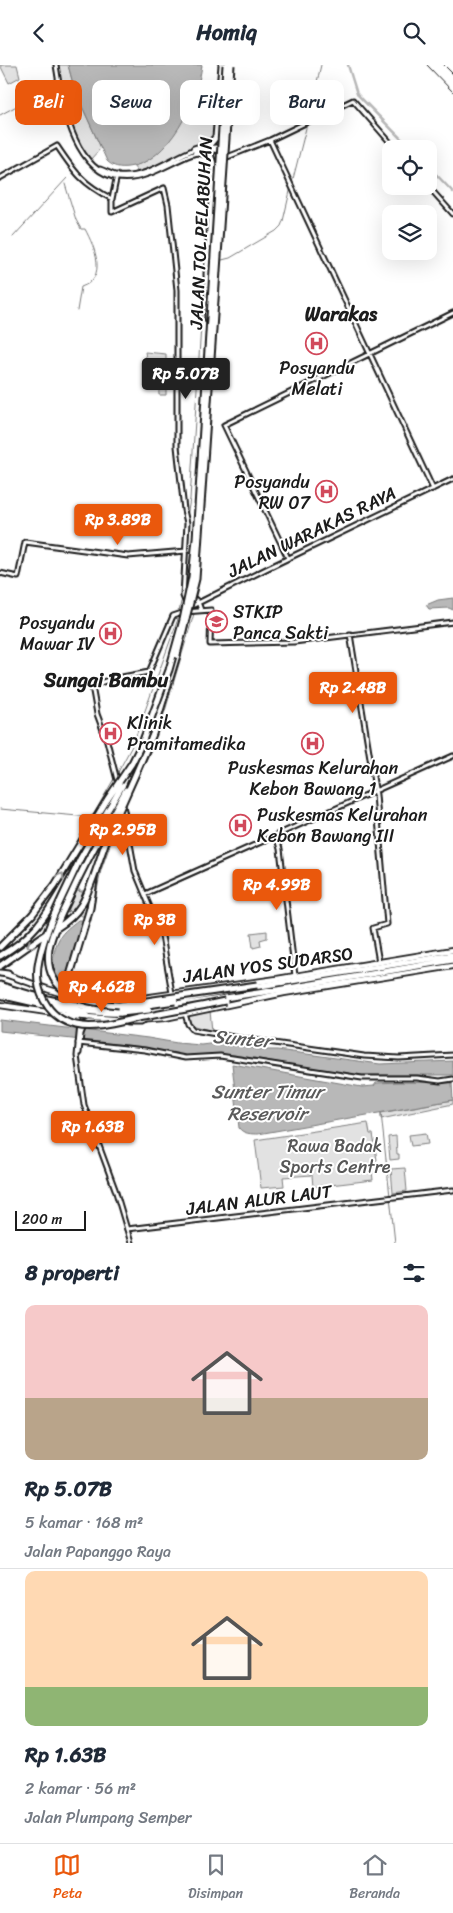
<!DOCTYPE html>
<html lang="id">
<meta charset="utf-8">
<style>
body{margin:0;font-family:Sriracha,sans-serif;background:#f6f6f7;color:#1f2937;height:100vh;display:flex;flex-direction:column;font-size:19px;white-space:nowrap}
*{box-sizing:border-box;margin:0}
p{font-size:16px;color:#747a83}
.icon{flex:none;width:28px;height:28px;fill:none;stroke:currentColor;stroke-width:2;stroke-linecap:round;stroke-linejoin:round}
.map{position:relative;height:1178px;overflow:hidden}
.panel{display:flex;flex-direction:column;background:#fff;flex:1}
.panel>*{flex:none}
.hud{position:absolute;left:15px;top:15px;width:424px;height:45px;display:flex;gap:10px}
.fabs{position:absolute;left:382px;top:75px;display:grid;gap:10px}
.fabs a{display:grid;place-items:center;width:55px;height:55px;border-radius:10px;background:#fff;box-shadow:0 5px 20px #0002;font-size:25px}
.scale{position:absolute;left:15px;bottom:12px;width:71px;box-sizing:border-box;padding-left:5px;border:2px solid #1c1c1c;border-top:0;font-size:14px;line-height:18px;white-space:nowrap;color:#1c1c1c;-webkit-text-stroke:4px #fff;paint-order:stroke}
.price{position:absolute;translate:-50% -42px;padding:0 11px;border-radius:5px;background:#ea580c;color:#fff;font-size:16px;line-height:32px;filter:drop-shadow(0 1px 2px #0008)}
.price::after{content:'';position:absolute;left:50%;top:30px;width:15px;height:11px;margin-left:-8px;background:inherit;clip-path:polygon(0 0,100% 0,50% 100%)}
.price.current{background:#222;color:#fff}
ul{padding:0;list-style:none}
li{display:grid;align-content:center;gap:10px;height:265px;padding:0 25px}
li+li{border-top:1px solid #e0e1e3}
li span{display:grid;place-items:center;height:155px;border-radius:10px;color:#555}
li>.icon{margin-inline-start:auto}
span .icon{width:90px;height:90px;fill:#fffc;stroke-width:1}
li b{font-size:21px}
h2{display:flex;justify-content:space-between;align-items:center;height:60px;padding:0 25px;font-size:21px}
.chip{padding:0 18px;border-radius:10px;background:#fff;box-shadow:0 5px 20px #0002;font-size:18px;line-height:45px}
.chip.current{background:#ea580c;color:#fff}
header{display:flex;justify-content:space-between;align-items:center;height:65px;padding:0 25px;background:#fff;font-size:22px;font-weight:700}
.menu{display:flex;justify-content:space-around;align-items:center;height:70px;border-top:1px solid #e0e1e3;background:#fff;font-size:14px;color:#747a83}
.menu a{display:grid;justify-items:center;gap:2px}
.menu .current{color:#ea580c}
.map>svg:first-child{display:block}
.green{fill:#e2e2e2;stroke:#7f7f7f}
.water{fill:#b8b8b8;stroke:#7a7a7a}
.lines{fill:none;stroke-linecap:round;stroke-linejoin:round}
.stream{stroke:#7a7a7a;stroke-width:1}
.canal{stroke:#b8b8b8;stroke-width:2.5}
.tertiary-casing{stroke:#1c1c1c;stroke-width:7}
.secondary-casing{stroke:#1c1c1c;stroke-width:7}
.trunk-casing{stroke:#1c1c1c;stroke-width:8}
.motorway-casing{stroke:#1c1c1c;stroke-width:9}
.tertiary{stroke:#fff;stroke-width:3}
.secondary{stroke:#fff;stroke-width:3}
.trunk{stroke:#fff;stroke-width:4.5}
.motorway{stroke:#fff;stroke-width:5}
.rail{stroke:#1c1c1c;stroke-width:1}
.motorway-bridge-casing{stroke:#1c1c1c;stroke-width:9;stroke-linecap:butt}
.motorway-bridge{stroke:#fff;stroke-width:5}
.oneway{stroke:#999}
.labels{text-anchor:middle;stroke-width:4;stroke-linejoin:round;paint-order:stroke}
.street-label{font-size:18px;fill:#1c1c1c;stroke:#fff}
.poi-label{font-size:18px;fill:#1c1c1c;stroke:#fff;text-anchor:start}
.park-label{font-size:18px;fill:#575757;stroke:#fff}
.water-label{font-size:19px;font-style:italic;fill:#5a5a5a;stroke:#fff}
.quarter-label{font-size:20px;font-weight:bold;fill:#1c1c1c;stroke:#fff}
</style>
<header><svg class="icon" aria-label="back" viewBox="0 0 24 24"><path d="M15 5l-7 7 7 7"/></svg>Homiq<svg class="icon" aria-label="search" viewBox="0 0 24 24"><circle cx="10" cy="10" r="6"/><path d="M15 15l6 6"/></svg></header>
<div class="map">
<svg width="453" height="1178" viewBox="0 0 453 1178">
<rect width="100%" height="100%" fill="#fff"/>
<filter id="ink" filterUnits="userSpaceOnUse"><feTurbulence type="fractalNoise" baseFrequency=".02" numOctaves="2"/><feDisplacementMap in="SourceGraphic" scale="10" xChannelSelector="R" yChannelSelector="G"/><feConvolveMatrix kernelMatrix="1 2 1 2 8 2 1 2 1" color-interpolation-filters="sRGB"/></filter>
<g filter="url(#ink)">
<path class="green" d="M0,0h17l3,12 -11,6z
M56,0h12l7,26 26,57 -12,13c-21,-29 -26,-62 -33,-96z
M200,15l17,14 -5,57 -15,1 -56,24 -8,-10c6,-2 13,-4 18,-8 22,-15 42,-54 49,-78z
M145,287l21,2v41h-7l-1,-18 -12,-19z
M77,826l18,4 -7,23 -20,-7z
M267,866v7l-7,2 1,6 -8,2 -2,-15z
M210,946l2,20 -21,-6 -3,-11z
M453,1035v4l-72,15v-6z
M368,1058l2,11h3l4,26 -6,1 2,19 -60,7 -1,-12 -29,2 1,9 -23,2 -6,-48z
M426,1068l2,11 -17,2 -2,-11z
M396,1071l1,18h2v5l-9,1 -2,-23z
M405,1103l2,23 -14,2 -2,-24z"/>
<path class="water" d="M68,0h134c-4,35 -33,98 -74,102 -8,1 -15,0 -21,-6l-32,-70z
M453,533v12l-4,-2 -20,1 -3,-4 12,-5z
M78,855h4l1,2 -17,55v12c-16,-11 -15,-35 -7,-50 4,-8 13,-14 19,-19z
M0,955l148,18 29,5 24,2 24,-3 37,8h15l103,14 73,-3v14h-97l-122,-20 -17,-1 -14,2h-21l-38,-9 -144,-16z
M232,999l130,23 12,-1 2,-3 24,-1 52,1 1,17 -195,34c-6,0 -15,0 -19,-6z"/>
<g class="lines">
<path class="stream" d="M200,15l16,18 -2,35
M0,50l41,-22 33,-6
M308,55l13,-55
M292,118l15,-59
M65,119l11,36 5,9h4c10,19 23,49 -4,58l-4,24
M13,172l54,-59
M222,195l8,-2 46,-27 5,-5 2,-5 8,-34
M441,422l12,-6
M187,452l3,-18 19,-300
M341,469l85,-40
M319,480l19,-9
M218,530l75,-37
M179,547l2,-10
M117,709l16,-30 45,-125
M125,741l25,-54 15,-41 31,-104 12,-7
M0,744l89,8 4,-2 22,-38
M278,772l175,-79
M79,824v2h7
M143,833l132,-59
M91,856l10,-51 21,-58
M381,1048l14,130"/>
<path class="canal" d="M348,0l9,29 54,55
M429,102l24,25"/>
<defs>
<path id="tertiary" d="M56,0c7,48 24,134 92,109 23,-8 42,-24 68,-24l4,4
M270,75l163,349
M204,83l12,-1 5,4
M225,93l45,-18 83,-40 43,49
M100,104c6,2 13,6 19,7 27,3 52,-18 76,-27
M117,110l-5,24v13l52,-24 4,17 9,85v156l7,64 3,13 -4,73 3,8
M0,113l57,-32c18,27 26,38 55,53
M428,121l25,28
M288,493l-64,-133 229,-112
M0,508l18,4 7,-35 103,14 58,-5
M190,530l8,7 3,8
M188,543l78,-39 187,-90
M350,569l26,161 11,129 -14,4 6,34
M118,719l-11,-43 -10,-27 -5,-28 19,-7 38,-7 24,-56 12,-4 26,-2 -1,34 84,-2 159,-20
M123,740l12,66 27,65 10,57
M276,770l4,14 15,127
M145,829l308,-138
M185,949l3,10 5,6 46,8 125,18 35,2 54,-3
M78,978l67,7 40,8 35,-2 142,22h55l23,3 13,-2
M127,1164l326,-39"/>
<path id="secondary" d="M65,951l13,5 2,3 -3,32 7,49 31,84 16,54
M127,958h13l5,-3
M79,988l2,-19 4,-10 4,-2h22"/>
<path id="trunk" d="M5,909l42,15 26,8
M88,934l28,1
M136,934l141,-20 176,-29
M0,940l74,11 50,4
M137,955l28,-2 119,-25 169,-27"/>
<path id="motorway" d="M194,84l16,-5 6,-7 6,-72
M196,87l14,2 4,13 -7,107 1,45
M134,709l3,-3 16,-37 24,-79
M122,721l8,-18
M107,773l-12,35 -5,35 -22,74 3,10 9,4 58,3
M79,796l23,-41
M0,882l32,-32
M0,891c39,-22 49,-47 72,-84
M0,908l8,1
M0,920c33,12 85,24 121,24
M254,922l199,-32
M0,925c39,11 80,25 121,23
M0,930l82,19 6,3
M175,936l61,-11
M149,945l128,-20 176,-30"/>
</defs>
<use href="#tertiary" class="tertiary-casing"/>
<use href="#secondary" class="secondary-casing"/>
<use href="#trunk" class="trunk-casing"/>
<use href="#motorway" class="motorway-casing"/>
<use href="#tertiary" class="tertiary"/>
<use href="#secondary" class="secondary"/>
<use href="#trunk" class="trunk"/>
<use href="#motorway" class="motorway"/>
<path class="rail" d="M427,0l26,27
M444,0l9,9"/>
<defs>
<path id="motorway-bridge" d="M177,590l19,-76 35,-514
M126,725c-19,34 -38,67 -54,102 -8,18 -20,38 -23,57 -6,45 35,54 70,56l138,-20
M102,755l20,-34
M107,773l30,-67
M80,794c-14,32 -34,66 -41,101 -6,28 7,58 37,65 21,5 46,-4 67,-8 27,-5 55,-10 82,-16
M32,850l23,-30 52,-85 25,-37 10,-20 27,-73 14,-50 9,-43 4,-38 30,-474
M57,863c24,-15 29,-30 38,-55
M0,901l47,-33
M121,944l54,-8
M121,948l28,-3"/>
</defs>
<use href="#motorway-bridge" class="motorway-bridge-casing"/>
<use href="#motorway-bridge" class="motorway-bridge"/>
</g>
<defs><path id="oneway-chevron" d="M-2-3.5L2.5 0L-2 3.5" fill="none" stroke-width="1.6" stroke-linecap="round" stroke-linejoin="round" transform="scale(1.25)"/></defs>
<g class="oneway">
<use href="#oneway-chevron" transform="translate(61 811) rotate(-59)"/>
<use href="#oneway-chevron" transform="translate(30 880) rotate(146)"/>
</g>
</g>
<defs>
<symbol id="hospital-ring" viewBox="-11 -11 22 22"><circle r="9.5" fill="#fff" stroke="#d1495b" stroke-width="1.5"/><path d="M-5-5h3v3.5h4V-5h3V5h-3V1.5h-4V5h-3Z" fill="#d1495b"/></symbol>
<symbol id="university-ring" viewBox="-11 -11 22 22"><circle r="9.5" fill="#fff" stroke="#d1495b" stroke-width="1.5"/><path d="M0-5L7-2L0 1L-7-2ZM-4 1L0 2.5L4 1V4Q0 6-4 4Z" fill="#d1495b"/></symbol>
</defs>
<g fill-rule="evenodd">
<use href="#hospital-ring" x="304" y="266" width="25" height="25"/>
<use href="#hospital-ring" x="314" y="414" width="25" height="25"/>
<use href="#university-ring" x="204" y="544" width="25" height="25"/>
<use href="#hospital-ring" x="98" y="556" width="25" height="25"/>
<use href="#hospital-ring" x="98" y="656" width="25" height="25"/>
<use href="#hospital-ring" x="300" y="666" width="25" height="25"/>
<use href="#hospital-ring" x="228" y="748" width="25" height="25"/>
</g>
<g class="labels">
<g class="street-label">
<text transform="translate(201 168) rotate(-87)" y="6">JALAN TOL PELABUHAN</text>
<text transform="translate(312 467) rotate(-26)" y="6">JALAN WARAKAS RAYA</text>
<text transform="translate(268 900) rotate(-8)" y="6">JALAN YOS SUDARSO</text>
<text transform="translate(259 1135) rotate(-7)" y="6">JALAN ALUR LAUT</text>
</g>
<g class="poi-label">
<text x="317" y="309" text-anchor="middle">Posyandu<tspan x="317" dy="21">Melati</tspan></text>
<text x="310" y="423" text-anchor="end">Posyandu<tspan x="310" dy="21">RW 07</tspan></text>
<text x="233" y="553">STKIP<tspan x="233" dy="21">Panca Sakti</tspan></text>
<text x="95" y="564" text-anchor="end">Posyandu<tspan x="95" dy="21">Mawar IV</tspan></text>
<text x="127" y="664">Klinik<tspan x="127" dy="21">Pramitamedika</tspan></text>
<text x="313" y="709" text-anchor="middle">Puskesmas Kelurahan<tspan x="313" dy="21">Kebon Bawang 1</tspan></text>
<text x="257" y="756">Puskesmas Kelurahan<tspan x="257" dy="21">Kebon Bawang III</tspan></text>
</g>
<g class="park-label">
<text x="335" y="1087">Rawa Badak<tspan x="335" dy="21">Sports Centre</tspan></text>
</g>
<g class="water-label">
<text transform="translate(242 973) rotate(5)" y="7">Sunter</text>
<text x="267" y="1033">Sunter Timur<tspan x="267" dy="22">Reservoir</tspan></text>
</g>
<g class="quarter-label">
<text x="341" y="256">Warakas</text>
<text x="106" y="622">Sungai Bambu</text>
</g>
</g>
</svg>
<div class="fabs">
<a><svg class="icon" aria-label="locate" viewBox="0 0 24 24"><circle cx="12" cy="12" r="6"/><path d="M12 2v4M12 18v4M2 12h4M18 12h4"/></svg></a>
<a><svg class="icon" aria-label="layers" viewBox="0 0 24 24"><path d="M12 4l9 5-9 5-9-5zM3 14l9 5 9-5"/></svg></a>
</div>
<div class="scale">200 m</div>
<b class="price current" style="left:186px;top:335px">Rp 5.07B</b>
<b class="price" style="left:118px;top:481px">Rp 3.89B</b>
<b class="price" style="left:353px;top:649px">Rp 2.48B</b>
<b class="price" style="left:123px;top:791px">Rp 2.95B</b>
<b class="price" style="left:277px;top:846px">Rp 4.99B</b>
<b class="price" style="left:155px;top:881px">Rp 3B</b>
<b class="price" style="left:102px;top:948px">Rp 4.62B</b>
<b class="price" style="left:93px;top:1088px">Rp 1.63B</b>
<div class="hud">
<a class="chip current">Beli</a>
<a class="chip">Sewa</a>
<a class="chip">Filter</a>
<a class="chip">Baru</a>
</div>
</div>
<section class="panel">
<h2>8 properti<svg class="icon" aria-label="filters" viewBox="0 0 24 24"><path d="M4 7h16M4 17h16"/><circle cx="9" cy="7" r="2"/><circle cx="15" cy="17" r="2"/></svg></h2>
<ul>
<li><span style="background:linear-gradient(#f6c9c9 60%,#b9a48a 0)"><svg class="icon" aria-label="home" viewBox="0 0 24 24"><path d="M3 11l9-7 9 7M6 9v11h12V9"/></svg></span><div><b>Rp 5.07B</b><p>5 kamar · 168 m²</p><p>Jalan Papanggo Raya</p></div></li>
<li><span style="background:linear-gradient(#ffd9b3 75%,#8fb573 0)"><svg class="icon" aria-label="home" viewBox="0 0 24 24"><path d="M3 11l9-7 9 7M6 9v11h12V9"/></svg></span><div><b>Rp 1.63B</b><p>2 kamar · 56 m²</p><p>Jalan Plumpang Semper</p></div></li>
</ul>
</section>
<nav class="menu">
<a class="current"><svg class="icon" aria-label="map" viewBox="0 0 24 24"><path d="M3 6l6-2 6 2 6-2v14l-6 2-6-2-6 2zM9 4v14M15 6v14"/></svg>Peta</a>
<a><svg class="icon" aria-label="saved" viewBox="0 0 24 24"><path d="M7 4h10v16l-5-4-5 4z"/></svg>Disimpan</a>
<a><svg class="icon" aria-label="home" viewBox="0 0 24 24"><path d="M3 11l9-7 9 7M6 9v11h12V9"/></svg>Beranda</a>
</nav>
